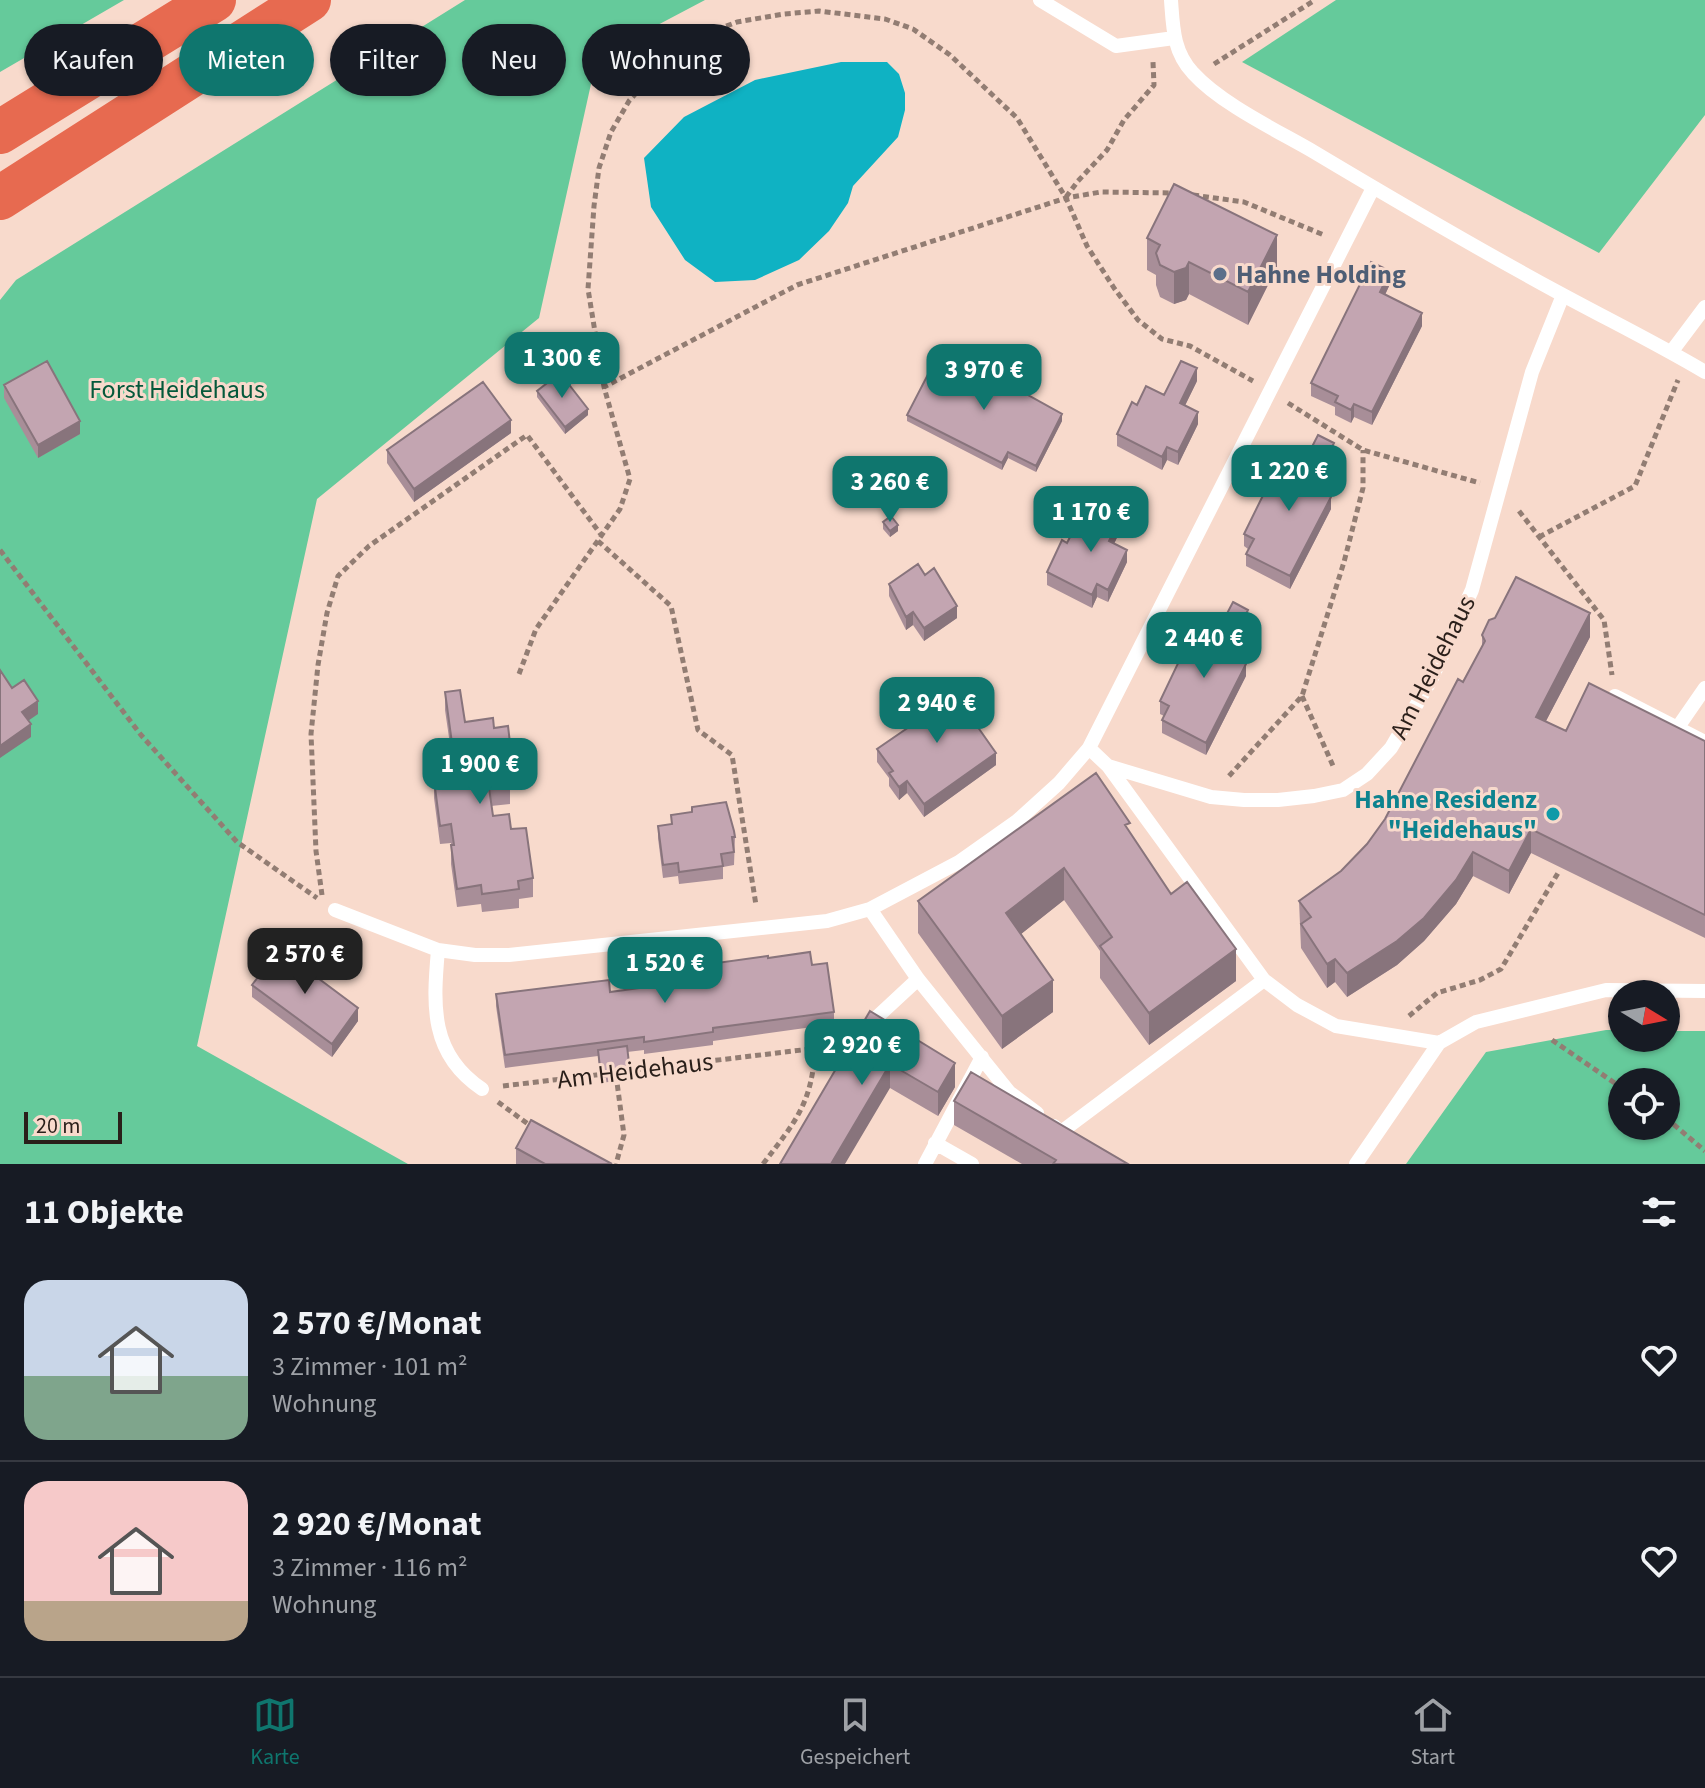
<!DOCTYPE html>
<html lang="de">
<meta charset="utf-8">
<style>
body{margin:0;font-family:"Source Sans 3",sans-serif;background:#20242c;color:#f1f3f6;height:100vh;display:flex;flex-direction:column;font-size:30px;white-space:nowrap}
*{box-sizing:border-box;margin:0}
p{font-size:26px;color:#9ea1a6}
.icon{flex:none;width:44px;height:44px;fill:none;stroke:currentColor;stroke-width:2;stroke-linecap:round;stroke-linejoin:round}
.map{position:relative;height:1164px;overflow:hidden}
.sheet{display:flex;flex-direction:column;background:#171b24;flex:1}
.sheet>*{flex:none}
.hud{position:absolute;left:24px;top:24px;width:800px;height:72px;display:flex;gap:16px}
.needle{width:52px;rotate:100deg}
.controls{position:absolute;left:1608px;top:980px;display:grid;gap:16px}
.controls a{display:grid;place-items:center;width:72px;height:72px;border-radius:50%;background:#171b24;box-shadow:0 2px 6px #0004;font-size:40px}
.scale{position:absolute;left:24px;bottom:20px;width:98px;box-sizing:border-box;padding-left:8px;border:4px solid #2a1f1a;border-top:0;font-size:22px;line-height:28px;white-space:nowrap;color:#2a1f1a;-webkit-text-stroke:6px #f8dacc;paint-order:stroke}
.price{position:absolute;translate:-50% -68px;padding:0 18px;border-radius:16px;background:#0f766e;color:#fff;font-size:26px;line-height:52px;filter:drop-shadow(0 2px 4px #0008)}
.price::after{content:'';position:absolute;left:50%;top:48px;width:24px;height:18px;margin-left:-12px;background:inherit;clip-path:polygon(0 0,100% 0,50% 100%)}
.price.on{background:#222;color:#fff}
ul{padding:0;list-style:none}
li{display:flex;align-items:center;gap:24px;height:200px;padding:0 24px}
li+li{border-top:2px solid #363941}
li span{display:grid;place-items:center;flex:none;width:224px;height:160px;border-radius:24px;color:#555}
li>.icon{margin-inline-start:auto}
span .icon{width:96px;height:96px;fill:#fffc;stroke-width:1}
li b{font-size:34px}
h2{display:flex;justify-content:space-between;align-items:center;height:96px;padding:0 24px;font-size:34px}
.pill{padding:0 28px;border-radius:36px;background:#171b24;box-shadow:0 2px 6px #0004;font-size:28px;line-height:72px}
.pill.on{background:#0f766e;color:#fff}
.dock{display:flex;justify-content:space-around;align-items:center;height:112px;border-top:2px solid #363941;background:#171b24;font-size:22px;color:#9ea1a6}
.dock a{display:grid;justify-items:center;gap:4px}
.dock .on{color:#0f766e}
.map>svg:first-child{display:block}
.forest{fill:#65ca9b;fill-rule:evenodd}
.water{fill:#0fb2c3}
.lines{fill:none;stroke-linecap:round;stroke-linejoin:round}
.path{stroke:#927d73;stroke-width:5;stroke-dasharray:6 4;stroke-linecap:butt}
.lane{stroke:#fff;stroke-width:14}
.highway{stroke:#e76a50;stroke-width:44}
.wall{fill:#a88e98}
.shaded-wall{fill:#88747c}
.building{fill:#c3a5b1;stroke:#88747c;stroke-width:2}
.service-dot{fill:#5c6f8a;stroke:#f8dacc;stroke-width:3}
.culture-dot{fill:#0f9aa8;stroke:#f8dacc;stroke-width:3}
.labels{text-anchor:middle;stroke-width:6;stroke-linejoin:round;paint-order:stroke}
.service-label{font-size:26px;font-weight:bold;fill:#4e5e75;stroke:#f8dacc;text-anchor:start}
.park-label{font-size:26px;fill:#05593b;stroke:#f8dacc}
.street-label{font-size:26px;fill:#2a1f1a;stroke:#f8dacc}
.culture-label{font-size:26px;font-weight:bold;fill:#0d838f;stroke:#f8dacc;text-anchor:end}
</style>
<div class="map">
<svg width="1705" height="1164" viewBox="0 0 1705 1164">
<rect width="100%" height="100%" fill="#f8dacc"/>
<path class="forest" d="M0,0h124l-124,72z
M465,0h240l-108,57 -58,261 -222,181 -120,547 211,118h-408v-864l16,-20z
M1336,0h369v115l-106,138 -357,-191z
M1606,1030h16v8h44v-7h39v133h-299l80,-112zM1666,1082v44h-44v-44z"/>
<path class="water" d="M841,62h46l12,12 6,19v17l-7,27 -45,49 -5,17 -19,28 -30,29 -44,20 -40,2 -30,-22 -34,-53 -7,-49 40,-41 71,-37z"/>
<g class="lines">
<path class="path" d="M1214,64l101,-64
M1193,195l51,7 80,33
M1066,197l12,-16 29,-31 17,-30 30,-35 -1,-23
M604,387l-16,-98 6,-83 5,-38 12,-36 18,-31 41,-46 22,-16 45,-17 47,-8 35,-3 66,8 28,10 37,26 67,63 49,80 21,48 27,42 24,32 24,19 28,7 63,35
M1288,403l75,47 117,33
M1519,511l85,109 8,55
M1539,537l96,-51 43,-106
M598,541l73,65 27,124 34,25 24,150
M0,550l141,185 96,107 80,56
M519,674l17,-45 84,-120 10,-30 -26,-92 193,-102 269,-87 35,-6 74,1
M1302,696l32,72
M1229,776l73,-80 42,-134 19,-74v-38
M322,895l-6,-44 -5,-117 7,-69 9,-52 11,-37 31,-30 158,-111 75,101
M1409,1016l28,-23 43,-13 21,-11 57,-96
M1552,1040l70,48
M626,1071l201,-24
M616,1075l8,60 -8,29
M503,1086l101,-12
M498,1102l34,25
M1666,1118l39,33
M763,1164c32,-42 49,-60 52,-115"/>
<path class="lane" d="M1040,0l76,46 58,-8
M1171,0c2,27 2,52 22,73 28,31 85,58 121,79 82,49 164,97 247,142 48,26 97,50 144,78
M1672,351l33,-44
M1615,696l90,46
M1678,727l27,-39
M1089,748l19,18 156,214 33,25 39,21 103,17
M1108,766l103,31 33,3h34l36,-4 29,-6 24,-16 24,-26 40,-68 41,-90 60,-218 31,-77
M870,909l48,70 91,113 28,21
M335,910l103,40 37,5h34l318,-34 43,-12 89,-47 58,-41 42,-38 30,-35 284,-560
M438,950c-5,56 -8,104 44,139
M848,1044l70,-65
M1054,1126l7,6 203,-152
M935,1143l37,21
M925,1164l57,-107
M1356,1164l83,-121 37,-21 130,-32 99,1"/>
<path class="highway" d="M0,132l214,-132
M0,198l309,-198"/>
</g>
<path class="wall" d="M1147,238l130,29 -29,58 -59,-31 -3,6 -12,4 -14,-7 -4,-12v-10l-9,-5z
M1390,284l-5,11 37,31 -50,99 -18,-8 -3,6 -16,-8v-8l-24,-11v-13z
M1197,381l-12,24 13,19 -20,41 -11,-5 -5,10 -45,-24v-12l47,-39z
M4,385l76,49 -42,24 -34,-60z
M537,391l51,24 -23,19 -28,-37z
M907,415l155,6 -26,51 -28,-14 -6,12 -95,-49z
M511,433l-97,69 -27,-39v-13z
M1334,455l-18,34 15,20 -41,80 -44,-23v-12l2,-5 -4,-3v-12l52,-56z
M1126,519l-12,25 13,18 -19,40 -11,-5 -5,11 -45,-23v-13l20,-29 26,-9z
M883,522l15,9 -8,6 -7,-8z
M889,584l68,34 -33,23 -11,-16 -7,5 -17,-34z
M1248,623l-17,34 15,19 -40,79 -44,-22v-13l2,-4 -4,-2v-13l50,-55z
M1482,635l108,2 -44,84 20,10 139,10v197l-174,-85 -22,41 -36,-18 -17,28 -32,37 -27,24 -50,32 -12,-15 -8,6 -26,-40 -2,-47 42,-30 26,-27 18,-25 97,-172z
M445,692l20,30 29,6 19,41v18l-3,1v16l-19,2 2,10 18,13 22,49v19l-14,2v9l-37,4 -1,-8 -24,3 -6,-43v-21l-11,1 -6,-46v-18l10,-2v-7l9,-6 -8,-55z
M914,701l82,64 -72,52 -17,-24 -8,7 -10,-14v-8l-12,-16v-13l42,-29 -5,-7z
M692,807l43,30 -1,28 -11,2v12l-44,5 -1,-8 -15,2 -5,-40v-12l13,-2v-9l21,-3z
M1130,833l41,61 65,87 -87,64 -49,-67v-27l-36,-51 -43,34 32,78 -51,37 -84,-116v-32z
M768,958l44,7 22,47v12l-121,17v4l-69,9v-4l-17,2 3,27 -29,4 -3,-27 -93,12 -9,-62v-12l114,-2 92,-12v-15z
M252,985l106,36 -26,36 -80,-60z
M870,1011l85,76 -17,29 -48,-28z
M954,1101l174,63h-106l-68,-39z
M516,1148l96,16h-96z"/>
<path class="shaded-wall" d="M1277,235v32l-29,58v-33z
M1189,262v32l-3,6 -12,4v-32z
M1390,271v13l-10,21v-13z
M1422,313v13l-50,99v-13z
M1197,368v13l-17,35v-13z
M1354,404v13l-3,6v-13z
M588,409v6l-23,19v-7z
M1198,412v12l-20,41v-13z
M1062,414v7l-26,51v-6z
M511,420v13l-97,69v-13z
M80,421v13l-42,24v-13z
M1334,443v12l-23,44v-13z
M1167,447v13l-5,10v-13z
M1008,452v6l-6,12v-7z
M1331,497v12l-41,80v-13z
M1126,506v13l-17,35v-13z
M898,525v6l-8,6v-6z
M1127,550v12l-19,40v-12z
M1097,584v13l-5,11v-13z
M957,606v12l-33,23v-13z
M1248,610v13l-22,44v-13z
M913,612v13l-7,5v-13z
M1590,613v24l-54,103v-23z
M1246,664v12l-40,79v-12z
M38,701v13l-16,11v-13z
M31,724v13l-31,21v-12z
M996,753v12l-72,52v-13z
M907,781v12l-8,7v-13z
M1531,829v24l-22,41v-23z
M1473,852v24l-17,28 -32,37 -27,24 -50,32v-24z
M1064,868v32l-58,46v-33z
M1236,949v32l-87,64v-32z
M1335,959v23l-8,6v-24z
M1053,980v32l-51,37v-33z
M358,1008v13l-26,36v-13z
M955,1063v24l-17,29v-24z
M890,1064v24l-45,76h-14z"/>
<path class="building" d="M1174,184l103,51 -29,57 -59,-30 -3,6 -12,4 -14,-7 -4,-12 4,-8 -13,-7z
M1371,262l19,9 -10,21 42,21 -50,99 -18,-8 -3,6 -16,-8 3,-6 -27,-13z
M939,353l62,30 2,-2 59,33 -26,52 -28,-14 -6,11 -95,-48z
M47,361l33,60 -42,24 -34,-60z
M1181,361l16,7 -17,35 18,9 -20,40 -11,-5 -5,10 -45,-23 15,-32 5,3 9,-19 18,9z
M560,373l28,36 -23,18 -28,-36z
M483,382l28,38 -97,69 -27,-39z
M1318,435l16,8 -23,43 20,11 -41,79 -44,-22 8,-15 -10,-5 32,-65 20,9z
M1111,499l15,7 -17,35 18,9 -19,40 -11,-6 -5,11 -45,-23 15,-32 5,3 9,-18 17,9z
M891,516l7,9 -8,6 -7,-9z
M918,564l7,11 9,-7 23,38 -33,22 -11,-16 -7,5 -17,-33z
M1516,577l74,36 -54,104 30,14 23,-48 116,58v174l-174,-86 -22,42 -36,-19 -17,28 -32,38 -27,23 -50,32 -12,-14 -8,5 -26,-40 10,-7 -12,-16 42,-30 26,-27 18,-25 73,-140 5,3 22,-41 -3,-6 7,-15 6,-2z
M1233,602l15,8 -22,44 20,10 -40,79 -44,-23 7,-14 -9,-5 31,-65 19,10z
M0,670l12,18 12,-8 14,21 -16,11 9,12 -31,22z
M944,679l52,74 -72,51 -17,-23 -8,6 -10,-14 4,-2 -16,-22 48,-33 -11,-15z
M460,690l5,32 28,-4 1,10 14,-2 5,43 -6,1 3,15 -21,3 4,28 16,-2 2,15 15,-1 7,50 -15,3 1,8 -37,5 -1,-9 -24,4 -6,-44h3l-3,-21 -11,2 -6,-46 11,-2 -1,-7 4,-6h7l-10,-73z
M1096,773l34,50 -5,2 46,69 16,-12 49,67 -87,64 -49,-67 12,-9 -48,-69 -58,45 47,67 -51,36 -84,-115z
M726,802l8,29 1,6h-3l2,15 -13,2 2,12 -44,6 -1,-9 -15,2 -5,-39 14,-2 -1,-9 21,-3v-5z
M279,949l79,59 -26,36 -80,-59z
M810,952l2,13 15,-2 7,49 -121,16v4l-69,10v-5l-139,18 -9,-61 113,-14 1,12 94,-13 -2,-14 66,-9v2z
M870,1011l85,52 -17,29 -48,-28 -59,100h-51z
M627,1046l3,26 -29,4 -3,-26z
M971,1072l157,92h-75l3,-4 -102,-59z
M531,1120l81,44h-67l-29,-16z"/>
<circle class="service-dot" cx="1220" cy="274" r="8"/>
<circle class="culture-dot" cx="1553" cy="814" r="8"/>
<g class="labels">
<g class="service-label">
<text x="1236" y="283">Hahne Holding</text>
</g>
<g class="park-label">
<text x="177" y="398">Forst Heidehaus</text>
</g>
<g class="street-label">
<text transform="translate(1432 667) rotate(-63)" y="9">Am Heidehaus</text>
<text transform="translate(635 1070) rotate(-7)" y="9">Am Heidehaus</text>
</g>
<g class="culture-label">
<text x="1537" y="808">Hahne Residenz<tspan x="1537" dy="30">"Heidehaus"</tspan></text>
</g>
</g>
</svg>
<div class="controls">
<a><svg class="needle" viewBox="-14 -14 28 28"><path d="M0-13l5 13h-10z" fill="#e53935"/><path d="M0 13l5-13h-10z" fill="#9ea1a6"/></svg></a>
<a><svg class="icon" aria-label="locate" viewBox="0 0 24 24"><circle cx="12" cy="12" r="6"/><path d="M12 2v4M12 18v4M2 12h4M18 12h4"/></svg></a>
</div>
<div class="scale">20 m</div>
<b class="price" style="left:562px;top:400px">1 300 €</b>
<b class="price" style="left:984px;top:412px">3 970 €</b>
<b class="price" style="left:1289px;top:513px">1 220 €</b>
<b class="price" style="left:890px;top:524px">3 260 €</b>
<b class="price" style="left:1091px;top:554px">1 170 €</b>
<b class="price" style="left:1204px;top:680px">2 440 €</b>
<b class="price" style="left:937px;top:745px">2 940 €</b>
<b class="price" style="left:480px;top:806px">1 900 €</b>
<b class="price on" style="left:305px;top:996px">2 570 €</b>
<b class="price" style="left:665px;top:1005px">1 520 €</b>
<b class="price" style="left:862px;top:1087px">2 920 €</b>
<div class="hud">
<a class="pill">Kaufen</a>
<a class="pill on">Mieten</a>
<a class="pill">Filter</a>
<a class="pill">Neu</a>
<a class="pill">Wohnung</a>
</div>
</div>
<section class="sheet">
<h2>11 Objekte<svg class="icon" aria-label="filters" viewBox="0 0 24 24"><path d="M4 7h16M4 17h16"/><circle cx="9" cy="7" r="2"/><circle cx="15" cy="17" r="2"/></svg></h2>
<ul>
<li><span style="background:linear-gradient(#c9d6e8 60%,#7fa58c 0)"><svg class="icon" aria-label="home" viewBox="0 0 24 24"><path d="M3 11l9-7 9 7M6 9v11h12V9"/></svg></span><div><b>2 570 €/Monat</b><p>3 Zimmer · 101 m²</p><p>Wohnung</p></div><svg class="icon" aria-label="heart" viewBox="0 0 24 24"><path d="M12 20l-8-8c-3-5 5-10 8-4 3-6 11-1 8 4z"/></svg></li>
<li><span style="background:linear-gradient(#f6c9c9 75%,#b9a48a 0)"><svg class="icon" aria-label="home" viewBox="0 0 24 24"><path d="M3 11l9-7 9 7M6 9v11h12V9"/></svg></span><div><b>2 920 €/Monat</b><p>3 Zimmer · 116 m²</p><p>Wohnung</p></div><svg class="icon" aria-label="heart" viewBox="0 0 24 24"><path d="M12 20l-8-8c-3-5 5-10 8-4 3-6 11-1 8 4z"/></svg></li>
</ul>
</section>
<nav class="dock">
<a class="on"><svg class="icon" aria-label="map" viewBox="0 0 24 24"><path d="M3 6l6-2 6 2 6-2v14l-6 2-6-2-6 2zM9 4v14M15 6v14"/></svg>Karte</a>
<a><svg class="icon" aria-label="saved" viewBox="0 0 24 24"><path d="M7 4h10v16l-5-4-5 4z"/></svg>Gespeichert</a>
<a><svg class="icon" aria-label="home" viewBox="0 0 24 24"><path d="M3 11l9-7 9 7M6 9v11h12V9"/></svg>Start</a>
</nav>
